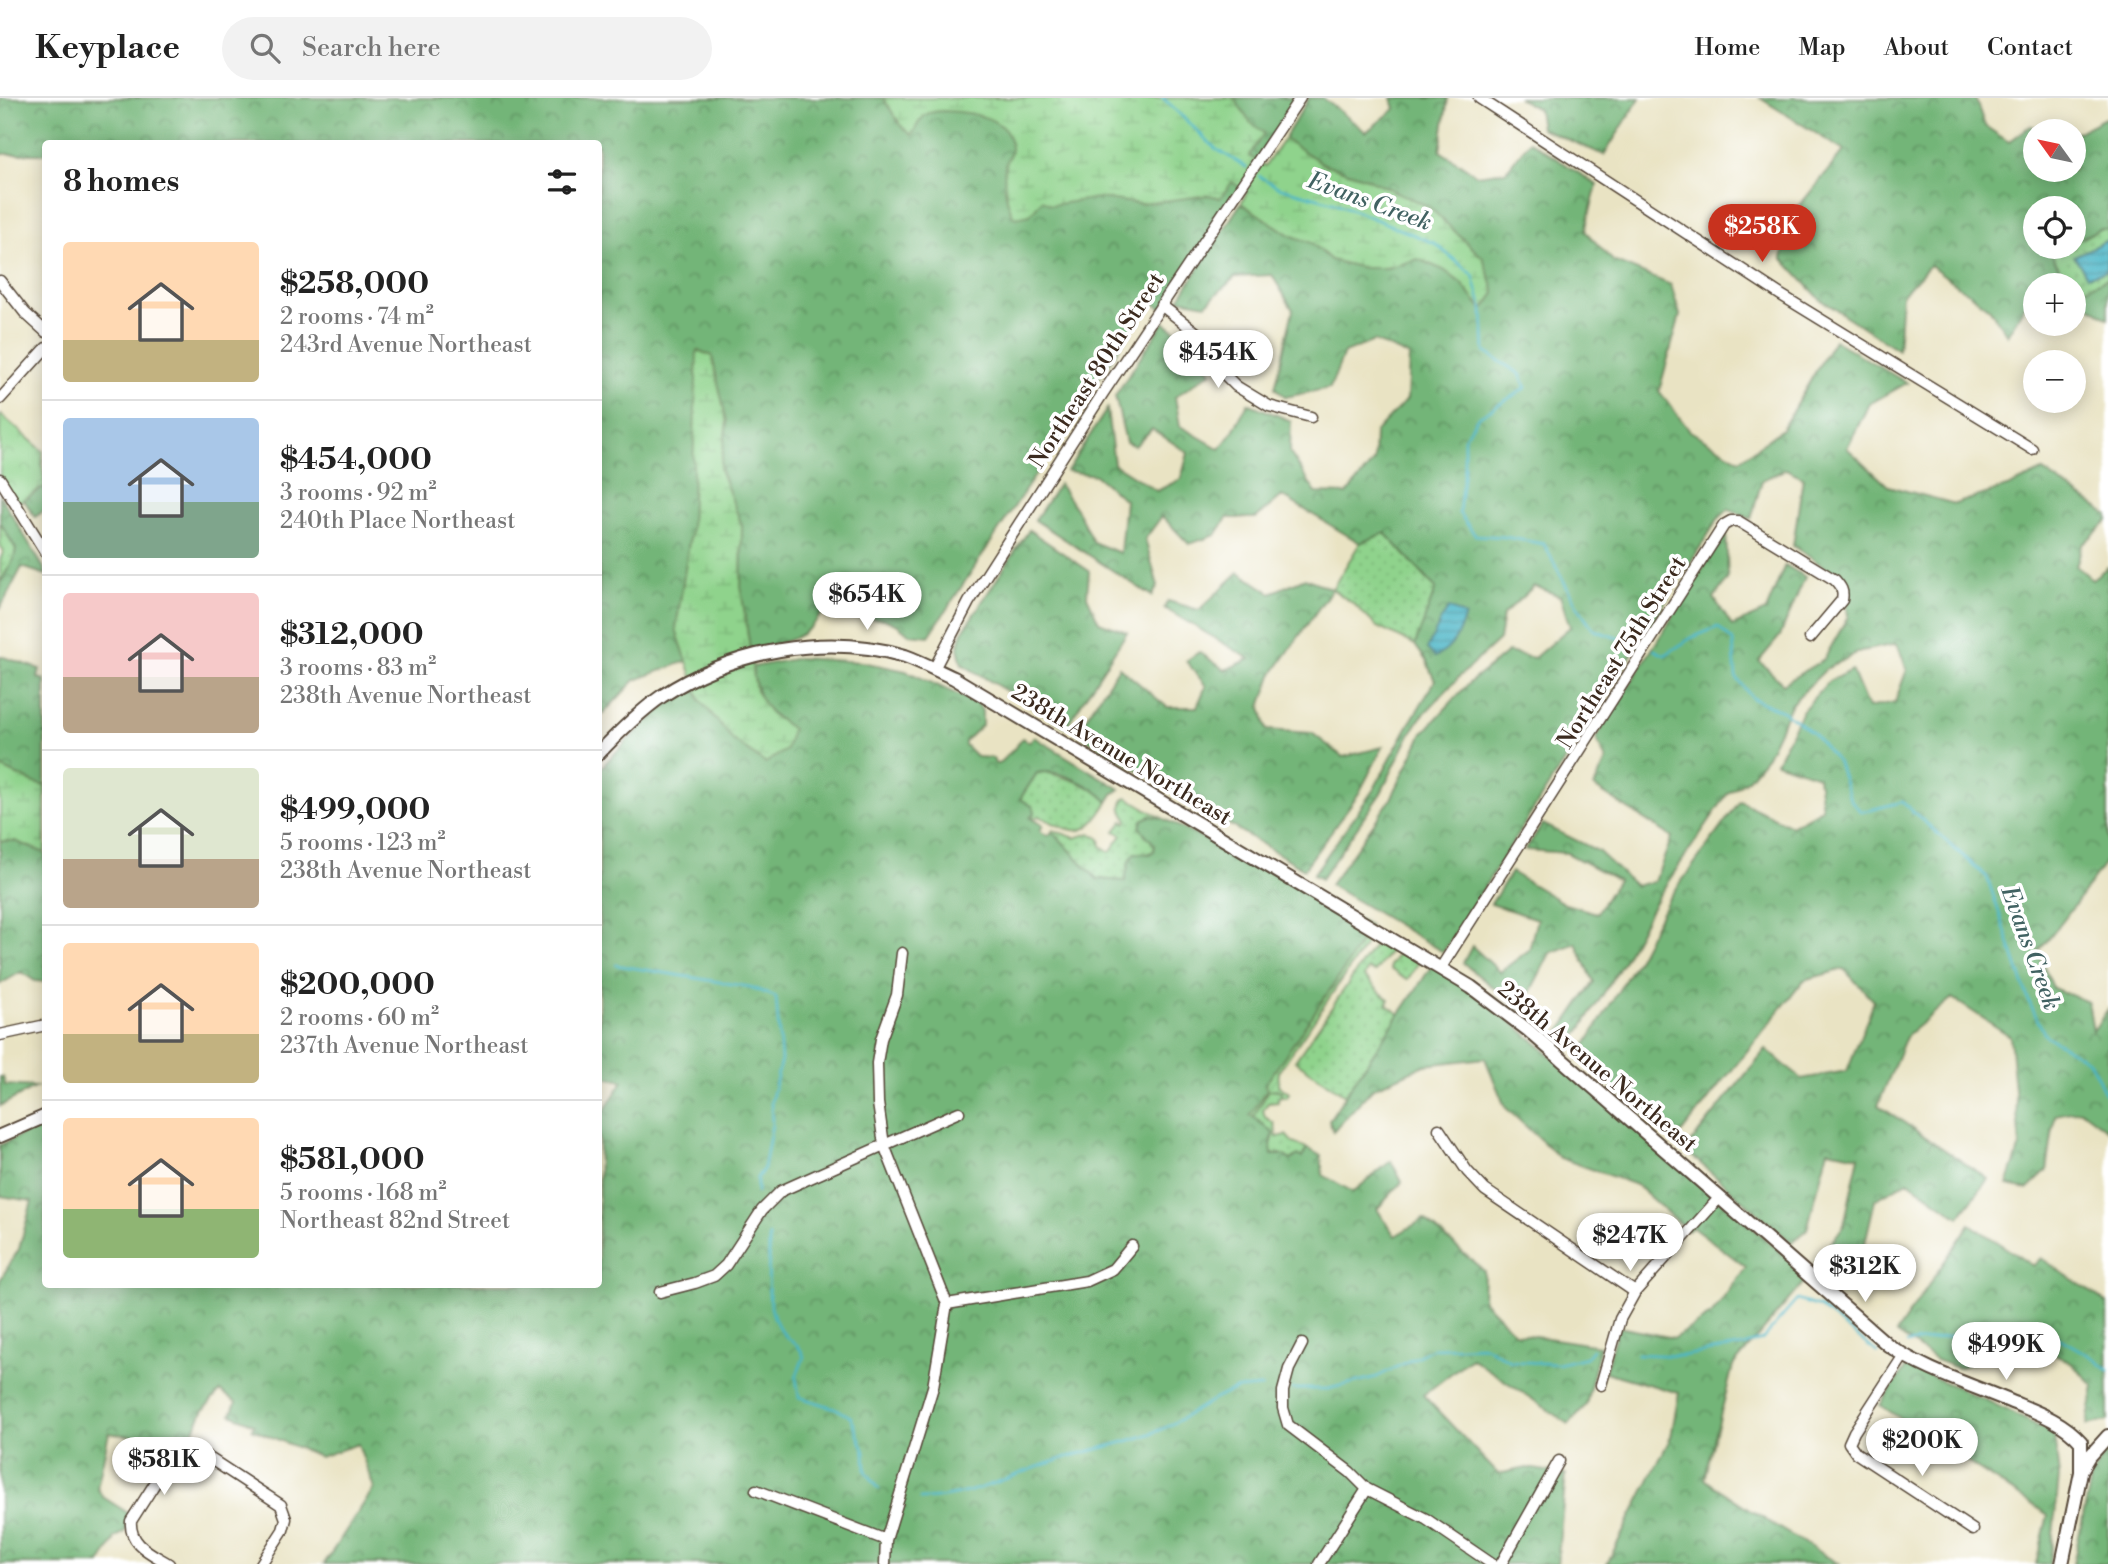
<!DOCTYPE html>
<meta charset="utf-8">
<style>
body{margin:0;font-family:"Libre Bodoni",serif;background:#f2f2f2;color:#222;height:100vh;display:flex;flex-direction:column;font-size:26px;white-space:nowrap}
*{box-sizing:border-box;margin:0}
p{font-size:23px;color:#767676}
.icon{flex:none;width:38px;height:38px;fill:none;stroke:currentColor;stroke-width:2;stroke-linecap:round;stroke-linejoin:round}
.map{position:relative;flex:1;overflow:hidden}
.drawer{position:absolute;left:42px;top:42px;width:560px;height:1148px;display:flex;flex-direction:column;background:#fff;border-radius:7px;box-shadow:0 4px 18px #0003}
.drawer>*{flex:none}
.needle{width:46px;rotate:303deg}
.tools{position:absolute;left:2023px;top:21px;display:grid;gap:14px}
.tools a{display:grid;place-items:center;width:63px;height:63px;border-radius:50%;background:#fff;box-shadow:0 4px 18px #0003;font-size:35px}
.price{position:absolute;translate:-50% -60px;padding:0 16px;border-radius:24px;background:#fff;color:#222;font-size:23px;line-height:46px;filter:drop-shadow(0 2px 4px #0008)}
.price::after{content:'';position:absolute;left:50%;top:42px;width:21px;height:16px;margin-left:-10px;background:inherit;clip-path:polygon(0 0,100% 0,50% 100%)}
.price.selected{background:#c8321e;color:#fff}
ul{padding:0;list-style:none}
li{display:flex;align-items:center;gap:21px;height:175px;padding:0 21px}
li+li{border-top:2px solid #e0e0e0}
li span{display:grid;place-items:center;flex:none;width:196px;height:140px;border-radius:7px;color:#555}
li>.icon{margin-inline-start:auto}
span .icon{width:84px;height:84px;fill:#fffc;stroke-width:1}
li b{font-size:30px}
h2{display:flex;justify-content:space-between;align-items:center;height:84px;padding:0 21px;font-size:30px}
header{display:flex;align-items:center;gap:42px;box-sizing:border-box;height:98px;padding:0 35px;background:#fff;border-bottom:2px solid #e0e0e0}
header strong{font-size:33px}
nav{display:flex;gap:38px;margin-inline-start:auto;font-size:24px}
.search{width:490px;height:63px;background:#f2f2f2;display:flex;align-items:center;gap:18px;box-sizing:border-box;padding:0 24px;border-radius:38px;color:#767676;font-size:26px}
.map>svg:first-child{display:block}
.grass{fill:url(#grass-dots);stroke:#657e55;stroke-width:2}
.forest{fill:url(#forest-crowns);stroke:#57704b;stroke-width:2}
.wetland{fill:url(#wetland-marsh);stroke:#657e55;stroke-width:2}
.park{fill:url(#park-crowns);stroke:#657e55;stroke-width:2}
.garden{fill:url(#garden-furrows);stroke:#657e55;stroke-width:2}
.water{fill:url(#water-rules);stroke:#427072;stroke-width:2}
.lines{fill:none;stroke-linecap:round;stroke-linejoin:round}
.stream{stroke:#4ab6c7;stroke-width:2.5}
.minor-casing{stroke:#554637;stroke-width:13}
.tertiary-casing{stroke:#554637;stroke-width:16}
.minor{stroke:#fff;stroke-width:10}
.tertiary{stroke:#fff;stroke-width:12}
.labels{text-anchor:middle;stroke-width:7;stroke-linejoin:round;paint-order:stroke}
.street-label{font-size:23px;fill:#3b2a1e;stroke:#fff}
.water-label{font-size:24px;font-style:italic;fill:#416262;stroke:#fff}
</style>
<header>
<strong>Keyplace</strong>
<div class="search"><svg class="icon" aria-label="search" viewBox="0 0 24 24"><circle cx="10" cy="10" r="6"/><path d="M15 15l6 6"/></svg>Search here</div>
<nav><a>Home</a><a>Map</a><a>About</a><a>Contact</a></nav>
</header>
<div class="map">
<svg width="2108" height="1466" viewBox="0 0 2108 1466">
<defs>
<pattern id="grass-dots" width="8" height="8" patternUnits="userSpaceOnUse" patternTransform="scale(1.75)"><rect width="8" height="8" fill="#8fd38c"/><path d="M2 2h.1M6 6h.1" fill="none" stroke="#7cb578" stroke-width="1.8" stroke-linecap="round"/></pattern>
<pattern id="forest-crowns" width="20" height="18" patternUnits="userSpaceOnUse" patternTransform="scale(1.75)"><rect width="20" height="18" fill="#73b578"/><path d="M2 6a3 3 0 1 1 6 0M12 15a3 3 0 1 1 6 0" fill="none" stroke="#609362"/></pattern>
<pattern id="wetland-marsh" width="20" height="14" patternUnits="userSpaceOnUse" patternTransform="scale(1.75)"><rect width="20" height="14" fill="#8fd38c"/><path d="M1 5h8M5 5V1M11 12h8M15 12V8" fill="none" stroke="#7cb578"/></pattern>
<pattern id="park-crowns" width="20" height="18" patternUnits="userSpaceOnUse" patternTransform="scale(1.75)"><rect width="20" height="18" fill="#8fd38c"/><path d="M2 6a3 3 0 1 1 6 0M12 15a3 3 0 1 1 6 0" fill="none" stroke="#7cb578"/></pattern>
<pattern id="garden-furrows" width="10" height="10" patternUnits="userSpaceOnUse" patternTransform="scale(1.75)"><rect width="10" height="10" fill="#8fd38c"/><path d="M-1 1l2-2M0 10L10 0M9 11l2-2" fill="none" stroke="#7cb578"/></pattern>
<pattern id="water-rules" width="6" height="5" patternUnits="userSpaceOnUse" patternTransform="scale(1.75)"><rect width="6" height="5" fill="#4ab6c7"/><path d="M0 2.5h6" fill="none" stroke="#3f94a1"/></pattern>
</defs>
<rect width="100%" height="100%" fill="#fff"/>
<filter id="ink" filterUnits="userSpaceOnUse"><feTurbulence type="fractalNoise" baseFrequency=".0143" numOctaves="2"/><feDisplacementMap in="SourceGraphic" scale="14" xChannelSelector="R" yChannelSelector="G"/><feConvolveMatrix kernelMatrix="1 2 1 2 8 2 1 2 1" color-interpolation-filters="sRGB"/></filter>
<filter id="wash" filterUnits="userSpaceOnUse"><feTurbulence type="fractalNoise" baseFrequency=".00686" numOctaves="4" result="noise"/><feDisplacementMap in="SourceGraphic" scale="28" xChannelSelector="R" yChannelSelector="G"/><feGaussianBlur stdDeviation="1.57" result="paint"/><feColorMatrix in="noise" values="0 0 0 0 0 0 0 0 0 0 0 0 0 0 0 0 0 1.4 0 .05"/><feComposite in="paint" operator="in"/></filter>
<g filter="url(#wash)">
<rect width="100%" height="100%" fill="#e9e3c3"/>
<path class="grass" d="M2099,131h9v49l-30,14 -4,-7h-4l-20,-32 13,-6h11v-5z
M0,424l16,27 -2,10 -14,24v-23l3,-8 -3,-8z
M1385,435l51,56 -21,56 -38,-18 -22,-22 -23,-16 28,-46z
M1045,674c24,7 46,11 63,30 -24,39 -33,32 -69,14l-7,3 -2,-1 5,-7 -3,-5 -13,-6 18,-27z
M1127,699l35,21 -12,-2 -10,12 15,17 -1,6 -25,10 -3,21 -29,-3 -45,-47 1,-2 22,8 15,-5 10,6 1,7 9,6 12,-17 -7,-4 8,-10 2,2 3,-3c-6,-7 -10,-16 -1,-23z
M1378,842l12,7v4l-15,21 -7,-3 -4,8c11,7 11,14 25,22l-2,6 13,9 -55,81 -50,-34z
M1399,854l20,10 -11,17h-3l-15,-10v-4z
M1273,991l8,2v5l-3,2v4l-10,1 -5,7 2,7 9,6 3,14 9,-2 7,8 14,5 -5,10 -12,2 -10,-6h-9v-9l3,-10 -21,-18 16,-27z"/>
<path class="forest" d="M0,0h1301l-138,211 -13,-8 -221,335 -20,-2 -11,-9 -14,-6 -50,-2 -12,-4c-19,29 -40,30 -72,36l-9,-60 1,-63 -22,-57 7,-47 -36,107 -15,100 11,32 -52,19 -36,38 -1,-574h-552l-1,10h-45z
M1309,0h14l43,34 29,-23 -3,-11h56l-8,53 37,24 29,-4 24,-30 67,44 -12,46 28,30 58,24 9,30 -21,76 31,40 50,29 42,-31 52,-89 73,43 -38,21 -22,44 41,38 67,18 55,-18 33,-15 65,44v6l-26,24 -6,21 16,13 16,-12v292l-45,62 -25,31 15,36 35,14 5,29 15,-22v121l-27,-20 -26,5 -8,56 -19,18 -21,-4 13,-39 -10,-110 -58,-38 -46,38 -28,69 110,74 -29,38 -51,-36 -33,19 -17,73 -17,13 -25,-22 28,-39 15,-69 -31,-6 -21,79 -15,14 -107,-93 81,-101 35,30 46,-8 27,-70 -30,-32 -40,11 -129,161 -97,-83 59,-98 31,-60 72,-99 51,25 31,-17 -4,-33 -42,-14 26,-51 27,-30 23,-11 16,38 27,-6 12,-33 -10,-25 -36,7 -35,18 -34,34 -25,53 -19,23 -20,14 -71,105 -35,66 -54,86 -13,-11 39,-57 -18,-39 -26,10 -29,57 -58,-47 9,-17 28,26 29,-22 8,-31 -46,-15 20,-32 54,32 32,9 21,-33 -51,-27 -42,-3 18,-26 55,27 37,35 20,-5 17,-44 -78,-50 12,-27 -10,-22 130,-206 2,46 -14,20 18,28 34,-15 19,-46 20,12 -25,59 -21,25 24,23 41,-25 24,-42 -4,-37 -51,-34 10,-69 -17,-8 -24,11 -11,39 -22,-10 -11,10 -275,433 -113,-67 61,-86 32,-66 46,-50 39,-31 26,6 36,-31 -10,-31 -26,-10 -31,29 -4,25 -39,36 -39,41 -12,19 -28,57 -60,86 -8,-4 61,-86 31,-58 30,-50 -8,-19 -12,-17 21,-57 -51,-55 -25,10 -78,-47 -26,22h-29l-11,17 -27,9 -27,-28 -17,23 13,47 -6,10 -117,-76 24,-36 19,28 15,30 27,11 5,-53 -30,-25 -28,-4 40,-62 7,55 43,27 24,-12 7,-26 -36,-24 -17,17 -9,-4 -11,-46 49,-74 27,20 20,30 -36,25 5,29 40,23 13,-18 15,-28 43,18 -1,32 26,40 31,1 27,-33 1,-28 32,-34 2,-43 -35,-15 -30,12 -14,35 -44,9 -11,-9 18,-78 -21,-35 -37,2 -29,27 -27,-5 62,-96 49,32 22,8 19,17 56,8 31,-9 26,11 17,13 22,27 12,-17 -12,-35 -54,-51 -63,-29 -42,-14 -40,-25z
M1518,0h122l-36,57 -63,-27 -3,-19z
M1760,0h215l10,28 24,16 21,-16 20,5h-15v39h39v-36l31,-16 3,2v109h-9l-25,13v-34h-39v39h28l-12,7 19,31h-14l-13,-8 -8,8v4l-28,46 -18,-27 -59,-43 -28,30 -4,55 -78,-51 -38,-41 13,-47 49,-60z
M2108,180v40l-34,-22v-8l4,4z
M45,388v24l-10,7 -11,-17z
M0,397l45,75 1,5 -24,-8 -22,42v-26l14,-24 2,-10 -16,-27z
M1029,432l60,41 -2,25 12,26 28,10 -61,95 -104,-63 -4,-16 5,-17z
M1239,474l32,21 34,-15 27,11 -60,86 -11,32 6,23 45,3 31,24 40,-10 -24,46 -55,76 -228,-136 43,-66 48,40h30l9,-21 -20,-25 13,-9 26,18 25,-11 -86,-51 4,-7 31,9z
M0,558l40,13 -2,9 7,2v106l-11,-3 -34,-16z
M799,560l63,4 44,9 72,33 4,7v14l-17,16v4l12,12 16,1 2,6h3l18,-17 6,-9 7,4 5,-5 86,52 -7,5 -5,8c-14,-16 -50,-34 -71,-29l-17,26 12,7 3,6 -5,6 13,7 -3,6 8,5 4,-4 4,3 41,44 28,2 4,-20 6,-8 14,1 5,-3 1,-6 -15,-17 2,-8 8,-4 12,2 152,75 56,33 -25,42 -80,117 3,4 -17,26 22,18 -2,12 1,10h11l8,5 7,-5 4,3 5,-10 14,8 2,19 30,17 38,-31 11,21 -25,27 18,27 29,-17 60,52 -1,29 32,33 85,13 -14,59 -17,19 -98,-66 -48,37 75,79 29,-6 39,6 -9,90h-1233l50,-76 -16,-44 -38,13 -68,-28 2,-5 -23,-10 5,-12 -16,-11 -17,20 -16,34 -12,3 -8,6 -25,-17 -33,-4 -12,55 6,9 25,16 -3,19 -11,6v3l-14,23h-100v-284l19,-31 13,-48 -32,-5v-51l45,-21 1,160h552l1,-165 24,-38 -24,-5v-306c26,-28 61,-65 96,-83l5,13 91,29c-27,-20 -34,-28 -39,-62z
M0,743h15l30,12v129l-10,-1 -14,-9 -21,12z
M1433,866l38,23 338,289 -76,90 -29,113 65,43 70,42h-232l64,-127 8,-44 -74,-21 13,-45 56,11 38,-24 34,-47 -53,-40 -5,4 -52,-46 -76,-27 -55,-51 -20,-49 -60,7 -52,23 -40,43 -4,-11z
M0,979h3l2,8 31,2 -36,19z
M1970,1126l63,42 8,-8 66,45 1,118 -21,4 7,-39 -23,-23 -57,-33 -32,30 -24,8 -22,-8 -40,-27z
M1907,1268l79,34 68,34 5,43 -9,87h-14l12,-49 -168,-110z
M2108,1350v116h-35l19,-89z"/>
<path class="wetland" d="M883,0h351l16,24 14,11 -15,23 16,10 19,-27 40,25 42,14 63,29 54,51 12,35 -12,17 -22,-27 -17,-13 -26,-11 -31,9h-24l-32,-8 -19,-17 -22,-8 -49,-32 6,-11 -15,-10 -12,16 -11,-3 -68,9 -42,-6 -48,7 -9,-5 -12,15 -15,3c-9,-13 -12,-35 -10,-52 1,-5 5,-10 6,-16 1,-34 -42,-38 -67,-39 -21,0 -23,7 -32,24l-10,-8z
M697,252l15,6 15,66 -7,47 22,57 -1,63 15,102 15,23 21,15 -6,21 -21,13 -32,-23 -33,-40 -24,-71 15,-100z
M0,669l34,16 11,3v67l-30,-12h-15z"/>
<path class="park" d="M0,316l43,37 -1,14 3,21 -30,19 -15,-26z"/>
<path class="garden" d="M1364,838l3,3 -3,8 -85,124 -1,14 11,8 -2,4 -6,-1v-5l-5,-2 -7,1 -16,27 -3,-2 17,-25 -2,-5 80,-117z"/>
<path class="water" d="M2108,142l-2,31 -19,5 -13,-20z
M1449,510l16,8c-7,19 -11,32 -30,41l-8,-8 14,-29z"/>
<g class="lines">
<path class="stream" d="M1163,0l53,51 30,18
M1259,78l19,11 55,15 101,41 39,32 10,35 2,42 35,22 6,14 -48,29 -14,21v30l-5,45 16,22 30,2 39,7 32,60 18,26 44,15
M1654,552l11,5 26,-17 27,-11 15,14 3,36 16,21 32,14 28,20 26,31 12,36 11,13 41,-10 85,75 43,127 15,31 45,27 18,37
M616,867l134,22 26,10 5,63 -10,42 1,22 -8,44 -7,10v14
M769,1138c1,29 -7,73 14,97 9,11 15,8 21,24l-8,20 3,20 36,11 16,9 14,35 1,19 13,18
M1907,1246l124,-22 61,35 16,13
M1637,1256l44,2 62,-10 19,-6 35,-40 22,7 59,46
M1292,1291h36l49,-12 57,-29 51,-2 25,15 48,3 28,-7 6,-7
M920,1401c49,0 93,-25 138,-39 34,-11 69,-16 102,-30 26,-11 48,-31 75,-40 8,-2 18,-2 27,-3"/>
</g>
</g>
<g filter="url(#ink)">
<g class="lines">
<defs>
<path id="minor" d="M1479,0l302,197 251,154
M0,183l25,32 21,19
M1161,207l45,35 17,33 13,13 33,20 42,11
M0,301l46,-51
M0,381l46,74
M934,571l35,-67 134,-209 197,-295
M1440,871l284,-444 7,-4h7l97,59c6,7 9,11 7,20l-32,38
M0,937l46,-10
M1439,1031l28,42 18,19 150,102
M660,1194l35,-9 19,-7 12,-11 36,-55 19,-19 103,-46 -6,-42 -1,-40 4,-24 16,-44 5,-42
M947,1206l140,-23 26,-12 19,-23
M1302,1246l-13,25 -6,22v17l5,17 62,47 17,17 59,30 66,45
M1904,1257l-50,77 -5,11 7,10 117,77
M1601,1287l19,-66 15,-27 84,-94
M756,1392l130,50
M169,1466c-18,-11 -40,-19 -38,-43l40,-63 9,-6 10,-1 13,3 78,51 5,14 -3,11 -22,34
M885,1466l1,-24 47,-153 14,-83 -63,-159 75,-33
M1319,1466l48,-75
M1501,1466l58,-103"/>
<path id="tertiary" d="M598,656c20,-21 41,-42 64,-58 69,-45 163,-64 243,-40 17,6 33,15 49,22l517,309 57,43 360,315c36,25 78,38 119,55 26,11 55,20 74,42
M0,1038l46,-20
M2081,1373l9,-15 18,-20
M2062,1466l19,-92v-30"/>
</defs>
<use href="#minor" class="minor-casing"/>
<use href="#tertiary" class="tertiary-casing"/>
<use href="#minor" class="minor"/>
<use href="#tertiary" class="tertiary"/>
</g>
</g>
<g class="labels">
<g class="street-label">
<text transform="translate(1096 272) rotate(-57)" y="8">Northeast 80th Street</text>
<text transform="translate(1621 554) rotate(-58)" y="8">Northeast 75th Street</text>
<text transform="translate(1122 656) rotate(31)" y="8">238th Avenue Northeast</text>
<text transform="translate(1598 968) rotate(40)" y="8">238th Avenue Northeast</text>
</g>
<g class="water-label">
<text transform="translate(1370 103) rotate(20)" y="8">Evans Creek</text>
<text transform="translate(2031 850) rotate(70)" y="8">Evans Creek</text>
</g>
</g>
</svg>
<div class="tools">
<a><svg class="needle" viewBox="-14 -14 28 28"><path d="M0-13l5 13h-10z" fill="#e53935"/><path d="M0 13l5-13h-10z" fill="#767676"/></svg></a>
<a><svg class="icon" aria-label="locate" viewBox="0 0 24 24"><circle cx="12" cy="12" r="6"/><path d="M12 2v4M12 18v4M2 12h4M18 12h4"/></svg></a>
<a>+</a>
<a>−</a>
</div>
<b class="price selected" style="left:1762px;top:166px">$258K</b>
<b class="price" style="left:1218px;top:292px">$454K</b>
<b class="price" style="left:867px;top:534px">$654K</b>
<b class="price" style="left:1630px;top:1175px">$247K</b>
<b class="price" style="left:1865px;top:1206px">$312K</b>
<b class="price" style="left:2006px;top:1284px">$499K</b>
<b class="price" style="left:1922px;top:1380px">$200K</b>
<b class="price" style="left:164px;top:1399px">$581K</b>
<section class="drawer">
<h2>8 homes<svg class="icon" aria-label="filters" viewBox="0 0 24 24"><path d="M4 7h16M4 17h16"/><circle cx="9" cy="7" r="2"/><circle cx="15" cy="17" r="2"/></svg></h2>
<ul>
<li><span style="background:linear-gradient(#ffd9b3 70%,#c2b280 0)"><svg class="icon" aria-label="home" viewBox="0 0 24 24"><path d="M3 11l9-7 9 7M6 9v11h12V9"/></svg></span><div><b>$258,000</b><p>2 rooms · 74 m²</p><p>243rd Avenue Northeast</p></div></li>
<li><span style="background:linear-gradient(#a9c7e8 60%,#7fa58c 0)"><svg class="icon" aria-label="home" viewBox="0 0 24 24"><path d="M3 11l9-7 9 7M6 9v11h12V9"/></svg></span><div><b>$454,000</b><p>3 rooms · 92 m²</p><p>240th Place Northeast</p></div></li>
<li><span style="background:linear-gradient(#f6c9c9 60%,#b9a48a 0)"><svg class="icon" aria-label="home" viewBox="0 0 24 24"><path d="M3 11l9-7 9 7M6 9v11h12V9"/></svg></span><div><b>$312,000</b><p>3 rooms · 83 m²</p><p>238th Avenue Northeast</p></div></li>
<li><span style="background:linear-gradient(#dfe7d0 65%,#b9a48a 0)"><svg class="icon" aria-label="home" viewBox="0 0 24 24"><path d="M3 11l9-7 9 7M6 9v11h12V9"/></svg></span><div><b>$499,000</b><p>5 rooms · 123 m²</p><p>238th Avenue Northeast</p></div></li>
<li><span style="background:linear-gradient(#ffd9b3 65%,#c2b280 0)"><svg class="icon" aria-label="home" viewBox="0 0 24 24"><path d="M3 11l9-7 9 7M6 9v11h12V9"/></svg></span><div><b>$200,000</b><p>2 rooms · 60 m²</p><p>237th Avenue Northeast</p></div></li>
<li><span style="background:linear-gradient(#ffd9b3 65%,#8fb573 0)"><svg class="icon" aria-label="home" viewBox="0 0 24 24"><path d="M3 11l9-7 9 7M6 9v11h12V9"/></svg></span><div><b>$581,000</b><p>5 rooms · 168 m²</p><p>Northeast 82nd Street</p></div></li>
</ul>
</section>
</div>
